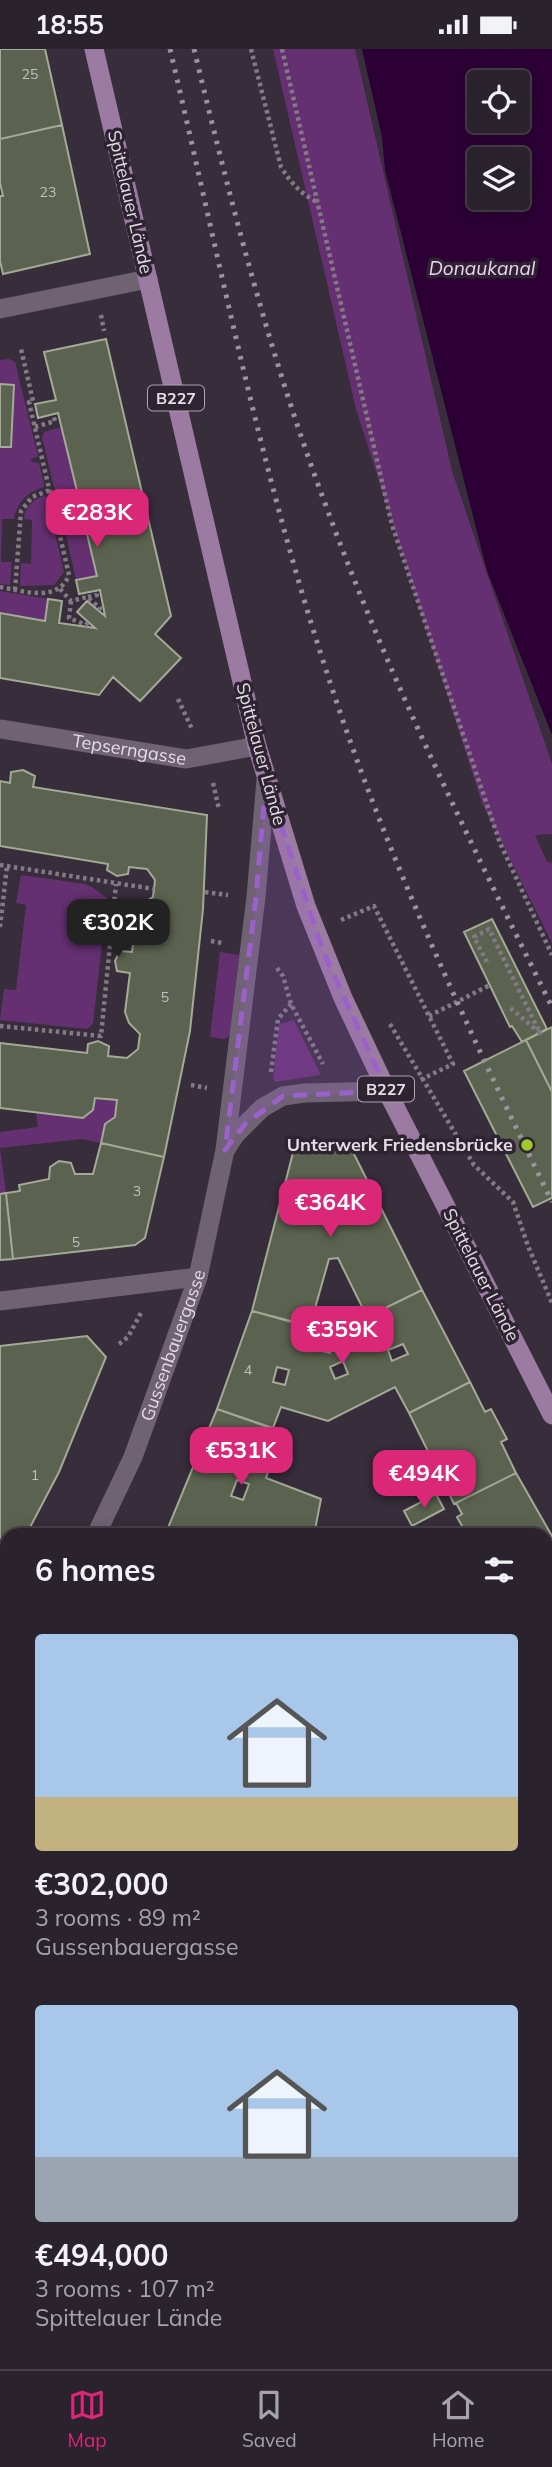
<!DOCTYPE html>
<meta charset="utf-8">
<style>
body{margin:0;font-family:Mulish,sans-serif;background:#322a34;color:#f1f3f6;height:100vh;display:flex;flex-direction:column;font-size:26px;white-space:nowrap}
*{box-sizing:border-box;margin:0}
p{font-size:23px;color:#a5a4a9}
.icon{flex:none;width:38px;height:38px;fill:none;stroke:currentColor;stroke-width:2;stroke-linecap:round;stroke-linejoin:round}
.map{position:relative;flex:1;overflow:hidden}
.side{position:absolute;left:0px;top:1479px;width:553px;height:842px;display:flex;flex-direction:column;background:#2a222c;border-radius:21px 21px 0 0;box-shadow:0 4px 18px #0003,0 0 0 2px #463f48}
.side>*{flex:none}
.controls{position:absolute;left:467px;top:21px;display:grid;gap:14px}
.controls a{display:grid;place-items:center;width:63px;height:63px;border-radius:7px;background:#2a222c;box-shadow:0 4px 18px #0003,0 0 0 2px #463f48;font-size:35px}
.price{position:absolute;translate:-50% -60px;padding:0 16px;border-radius:14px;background:#db2777;color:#fff;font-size:23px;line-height:46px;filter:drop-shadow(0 2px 4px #0008)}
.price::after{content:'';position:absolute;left:50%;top:42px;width:21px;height:16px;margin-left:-10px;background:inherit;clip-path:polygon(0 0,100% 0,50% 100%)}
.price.current{background:#222;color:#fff}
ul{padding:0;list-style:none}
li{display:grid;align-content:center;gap:14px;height:371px;padding:0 35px}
li span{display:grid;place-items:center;height:217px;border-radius:7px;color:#555}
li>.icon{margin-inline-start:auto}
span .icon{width:126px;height:126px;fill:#fffc;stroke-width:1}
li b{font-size:30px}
h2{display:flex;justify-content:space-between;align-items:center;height:84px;padding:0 35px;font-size:30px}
.status{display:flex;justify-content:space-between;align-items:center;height:49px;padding:0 35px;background:#2a222c;direction:ltr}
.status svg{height:19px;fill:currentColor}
.tab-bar{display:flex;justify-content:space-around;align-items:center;height:98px;border-top:2px solid #463f48;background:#2a222c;font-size:19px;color:#a5a4a9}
.tab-bar a{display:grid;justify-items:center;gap:4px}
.tab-bar .current{color:#db2777}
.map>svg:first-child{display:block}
.green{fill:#653071}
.water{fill:#2c0035;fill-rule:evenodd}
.building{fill:#5b624f;stroke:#a3aa96;stroke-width:2;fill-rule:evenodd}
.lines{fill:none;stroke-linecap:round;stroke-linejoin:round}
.path{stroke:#837a85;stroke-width:4.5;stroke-dasharray:3.5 3.5;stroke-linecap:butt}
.minor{stroke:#6f6272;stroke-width:19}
.secondary{stroke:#6f6272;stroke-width:19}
.primary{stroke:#9b7ba2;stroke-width:19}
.tram{stroke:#9b939e;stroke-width:2}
.rail{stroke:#9b939e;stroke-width:5;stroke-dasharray:3.5 7;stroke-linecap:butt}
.marked{fill:#9a61cb;fill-opacity:0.2;stroke:#9a61cb;stroke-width:5;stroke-dasharray:14 9;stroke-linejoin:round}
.poi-dot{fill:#9fca2d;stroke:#2e2331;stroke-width:2.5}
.labels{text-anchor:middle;stroke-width:7;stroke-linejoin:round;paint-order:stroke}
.number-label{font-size:14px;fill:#c2bec0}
.shield{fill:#2e2331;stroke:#ada5b0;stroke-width:2}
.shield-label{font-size:16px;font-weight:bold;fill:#e4dde6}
.street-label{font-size:18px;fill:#e4dde6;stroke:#2e2331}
.poi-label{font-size:18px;font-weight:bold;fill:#e4dde6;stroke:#2e2331;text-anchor:end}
.water-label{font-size:19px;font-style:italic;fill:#f0d0f8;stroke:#2e2331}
</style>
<div class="status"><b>18:55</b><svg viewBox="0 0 49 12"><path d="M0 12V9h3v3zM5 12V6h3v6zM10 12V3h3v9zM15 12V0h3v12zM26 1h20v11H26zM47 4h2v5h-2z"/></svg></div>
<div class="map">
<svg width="552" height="2320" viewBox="0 0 552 2320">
<rect width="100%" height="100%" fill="#382d3b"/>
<path class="green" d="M273,0h82l97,422 100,293v70l-17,1 12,27 5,1v80l-70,-140 -126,-394z
M0,311l9,-1 6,3 23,94 -7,3 1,3 7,1 5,21v3c-17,5 -27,15 -30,32h-12l-1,43h11l-2,23 -10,-1v-137h11l3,-62 -14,-1z
M62,378l16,68 -21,5 -15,-63 2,-5z
M46,446l18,77 -10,13 -34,1 1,-23 10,1 1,-44 -8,-1c0,-13 11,-20 22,-24z
M85,475l12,52 -21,4 -11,-50z
M0,542l48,8 -3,22 -45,-8z
M21,826l64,9 7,3 15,11 -14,126 -6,5 -87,-9 4,-31 12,1 10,-85 -10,-2z
M220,903l19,3 -9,78 -2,4 -4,2 -14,-2z
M294,971l27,55 -46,7 -2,-3 6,-55z
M95,1049l22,2 -2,17 -10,7 -4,19 -19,-4 -82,9 6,45 -6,1v-62l38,-5 -2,-15 47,6 10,-8z"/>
<path class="water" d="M362,0h190v686l-65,-164 -102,-401 -3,-33zM480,33h38v39h-38zM480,110h38v39h-38z"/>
<path class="building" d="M0,0h45l17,76 -62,14z
M62,76l28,129 -87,20 -3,-13v-65h3l-3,-13v-44z
M106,290l65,277 -16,18 26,24 -41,43 -27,-24 -14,18 -99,-17v-65l45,8 3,-22 14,2 -3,22 36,5 -18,-16 10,-11 18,15 -5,-26 -21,4 -3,-14 21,-4 -16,-67 -21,5 -3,-14 21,-5 -20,-82 -20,5 -3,-14 21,-4 -12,-48z
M0,335l14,1 -3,62h-11z
M23,721l12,6 -2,11 174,28 -4,94 -13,122 -26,126 -63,-14 4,-19 10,-7 2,-17 -22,-2 -2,12 -10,8 -83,-10v-65l87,10 1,-9 10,-3 11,5 -1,10 19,2 11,-9 2,-15 -11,-11 -4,-11 5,-39 -13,-2 -2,-10 5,-10 12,1 5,-39 6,-10 10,-6 2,-17 -8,-11 -18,-2 -1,7 -11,2 -10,-6 1,-6 -108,-18v-65l10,2 1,-11z
M492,870l55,110 -25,13 -10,-16 -2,1 -46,-95z
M552,978v65l-26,-52z
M526,991l26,52v106l-19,9 -69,-136z
M348,1093l74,148 -55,27 -29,-59 -9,1 -19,67 -58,-15 42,-162zM330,1131l4,9 -4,2 3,6 -4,4 -7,-2 1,-7 -5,-1 2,-10z
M101,1094l63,14 -19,81 -10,7 -122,14 -7,-66 14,-2 -1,-6 30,-6 1,-12 9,-6 12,2 4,11h18z
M6,1144l7,66 -13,1v-66z
M422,1241l48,92 -61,31 -14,-26 -67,34 -47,-14 -8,21 -56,-19 35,-98 54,15 -5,20 29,7 -1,-13 5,-4 7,-3 6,1 7,9 20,-10 -7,-16zM403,1295l5,10 -16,7 -4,-11zM343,1312l5,13 -13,5 -5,-12zM277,1318l12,3 -4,15 -12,-3z
M87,1287l19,21 -47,115 -33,63h-19v36l-7,14v-239z
M470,1333l15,30 6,-3 16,30 -6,3 15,31 -62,31 -45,-91z
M217,1360l65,23 -16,46 55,21 -7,36h-149zM237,1431l12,4 -6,16 -12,-4z
M516,1424l36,63v76l-6,2v-79h-79l-10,-18 5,-3 -6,-11z
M436,1445l8,15 -32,17 -8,-15z
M552,1655v78l-6,3v-78z
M552,1733v74l-6,-15v-56z
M546,1792l6,15v30l-6,1z
M552,1837v78l-6,21 6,1v84l-6,-2v-181z
M0,1942l7,2v21l-7,23z
M7,1965v49l-7,-2v-24z
M0,2080h7v99l-7,1z
M0,2219l7,7v80l-7,1z
M546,2252l6,13v55h-57l-2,-4 -6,4h-43l-3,-6h105z
M329,2314h32l3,6h-48z
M361,2314h80l3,6h-80z"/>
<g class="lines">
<path class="path" d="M251,0l30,118c10,16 19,26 36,35
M282,0l110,476 108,318 52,112
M101,266l3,16
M35,378l20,-6 -2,-6
M57,474l21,-5 -1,-7
M0,538c23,4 58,16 69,-12l-40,-173 4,-1 -12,-52
M60,540l11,12 16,-4 13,11 -2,3
M15,541l6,-79 11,-14 18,-7
M88,548l9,-2v-4
M71,552l-2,17 17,7 2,-3
M178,650l14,30
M213,734l6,26
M0,816l154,24
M205,843l23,3
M341,871l33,-14 79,158 -33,16
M0,878l7,-61
M211,892l11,2
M487,913l-13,-25 15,-8 51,104 -31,-26
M277,919l6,8 8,28 32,60
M429,967l61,-31
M390,975l84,141 39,37 15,44 24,57
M0,977l101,10 15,-152
M271,1023l7,-53 13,-15
M191,1036l16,3
M119,1295l9,-7 14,-26"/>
<g class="minor">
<path d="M0,260l148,-30"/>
<path id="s1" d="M0,680l186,30 71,-13"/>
<path d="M226,1100l9,-14 27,-27 21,-12 22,-3 82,-2"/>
<path d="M0,1252l198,-24"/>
<path id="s2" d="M96,1486l37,-78 65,-180 27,-127 31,-253 10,-117"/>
<path d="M546,1613l6,-2"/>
<path d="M0,1673l7,-13"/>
<path d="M0,1891l7,2"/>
</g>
<path class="secondary" d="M546,2101l6,-2
M546,2170l6,-3
M88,2320l17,-6
M227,2320l14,-6"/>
<path class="primary" d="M94,0l163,697 49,160 37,92 44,93 165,324"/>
<path class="tram" d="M546,2119l6,-3
M546,2137l6,-3
M128,2320l14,-6
M170,2320l13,-6"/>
<path class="rail" d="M170,0c49,208 90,420 157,624 59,183 141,356 225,529
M194,0c37,154 76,308 132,457 63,172 144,336 226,501"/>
</g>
<path class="marked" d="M266,731l57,171 64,140 -104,5 -38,28 -20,26 31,-253z"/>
<circle class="poi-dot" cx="527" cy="1096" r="7"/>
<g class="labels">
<g class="number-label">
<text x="30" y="30">25</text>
<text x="48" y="148">23</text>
<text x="165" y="953">5</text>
<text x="137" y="1147">3</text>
<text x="76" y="1198">5</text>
<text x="248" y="1326">4</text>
<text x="35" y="1431">1</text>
</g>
<g class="shield">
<rect x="148" y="336.5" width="56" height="25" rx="5"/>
<rect x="358" y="1027.5" width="56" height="25" rx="5"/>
</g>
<g class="shield-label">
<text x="176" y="355">B227</text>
<text x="386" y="1046">B227</text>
</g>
<g class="street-label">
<text transform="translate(130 153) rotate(77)" y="6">Spittelauer Lände</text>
<text dy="6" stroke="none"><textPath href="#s1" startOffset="131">Tepserngasse</textPath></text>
<text transform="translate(261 705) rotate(75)" y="6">Spittelauer Lände</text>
<text transform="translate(481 1226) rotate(63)" y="6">Spittelauer Lände</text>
<text dy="6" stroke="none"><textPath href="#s2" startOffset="205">Gussenbauergasse</textPath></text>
</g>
<g class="poi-label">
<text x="513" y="1102">Unterwerk Friedensbrücke</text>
</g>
<g class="water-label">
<text x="482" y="226">Donaukanal</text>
</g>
</g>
</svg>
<div class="controls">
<a><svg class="icon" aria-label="locate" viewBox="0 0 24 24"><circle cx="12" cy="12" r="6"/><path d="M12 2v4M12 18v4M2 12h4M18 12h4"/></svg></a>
<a><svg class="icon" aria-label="layers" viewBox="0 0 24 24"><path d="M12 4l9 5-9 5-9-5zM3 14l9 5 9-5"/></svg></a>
</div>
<b class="price" style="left:97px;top:500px">€283K</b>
<b class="price current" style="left:118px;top:910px">€302K</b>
<b class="price" style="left:330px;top:1190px">€364K</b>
<b class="price" style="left:342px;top:1317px">€359K</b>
<b class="price" style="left:241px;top:1438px">€531K</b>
<b class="price" style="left:424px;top:1461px">€494K</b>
<section class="side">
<h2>6 homes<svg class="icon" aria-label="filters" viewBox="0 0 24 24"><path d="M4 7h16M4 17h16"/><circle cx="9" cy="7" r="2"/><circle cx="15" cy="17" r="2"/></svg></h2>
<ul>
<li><span style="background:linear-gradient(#a9c7e8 75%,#c2b280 0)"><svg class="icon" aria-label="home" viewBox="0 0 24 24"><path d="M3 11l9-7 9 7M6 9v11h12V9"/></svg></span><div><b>€302,000</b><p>3 rooms · 89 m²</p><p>Gussenbauergasse</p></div></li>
<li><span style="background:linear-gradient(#a9c7e8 70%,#9aa5b1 0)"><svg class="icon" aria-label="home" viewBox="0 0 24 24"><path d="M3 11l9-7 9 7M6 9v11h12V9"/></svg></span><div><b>€494,000</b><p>3 rooms · 107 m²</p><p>Spittelauer Lände</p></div></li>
</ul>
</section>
</div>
<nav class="tab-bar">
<a class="current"><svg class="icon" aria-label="map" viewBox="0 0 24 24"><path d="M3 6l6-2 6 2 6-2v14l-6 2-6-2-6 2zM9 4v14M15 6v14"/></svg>Map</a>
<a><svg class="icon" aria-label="saved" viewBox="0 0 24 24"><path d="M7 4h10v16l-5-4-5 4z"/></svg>Saved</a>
<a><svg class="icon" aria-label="home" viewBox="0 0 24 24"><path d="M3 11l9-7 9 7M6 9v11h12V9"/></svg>Home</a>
</nav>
